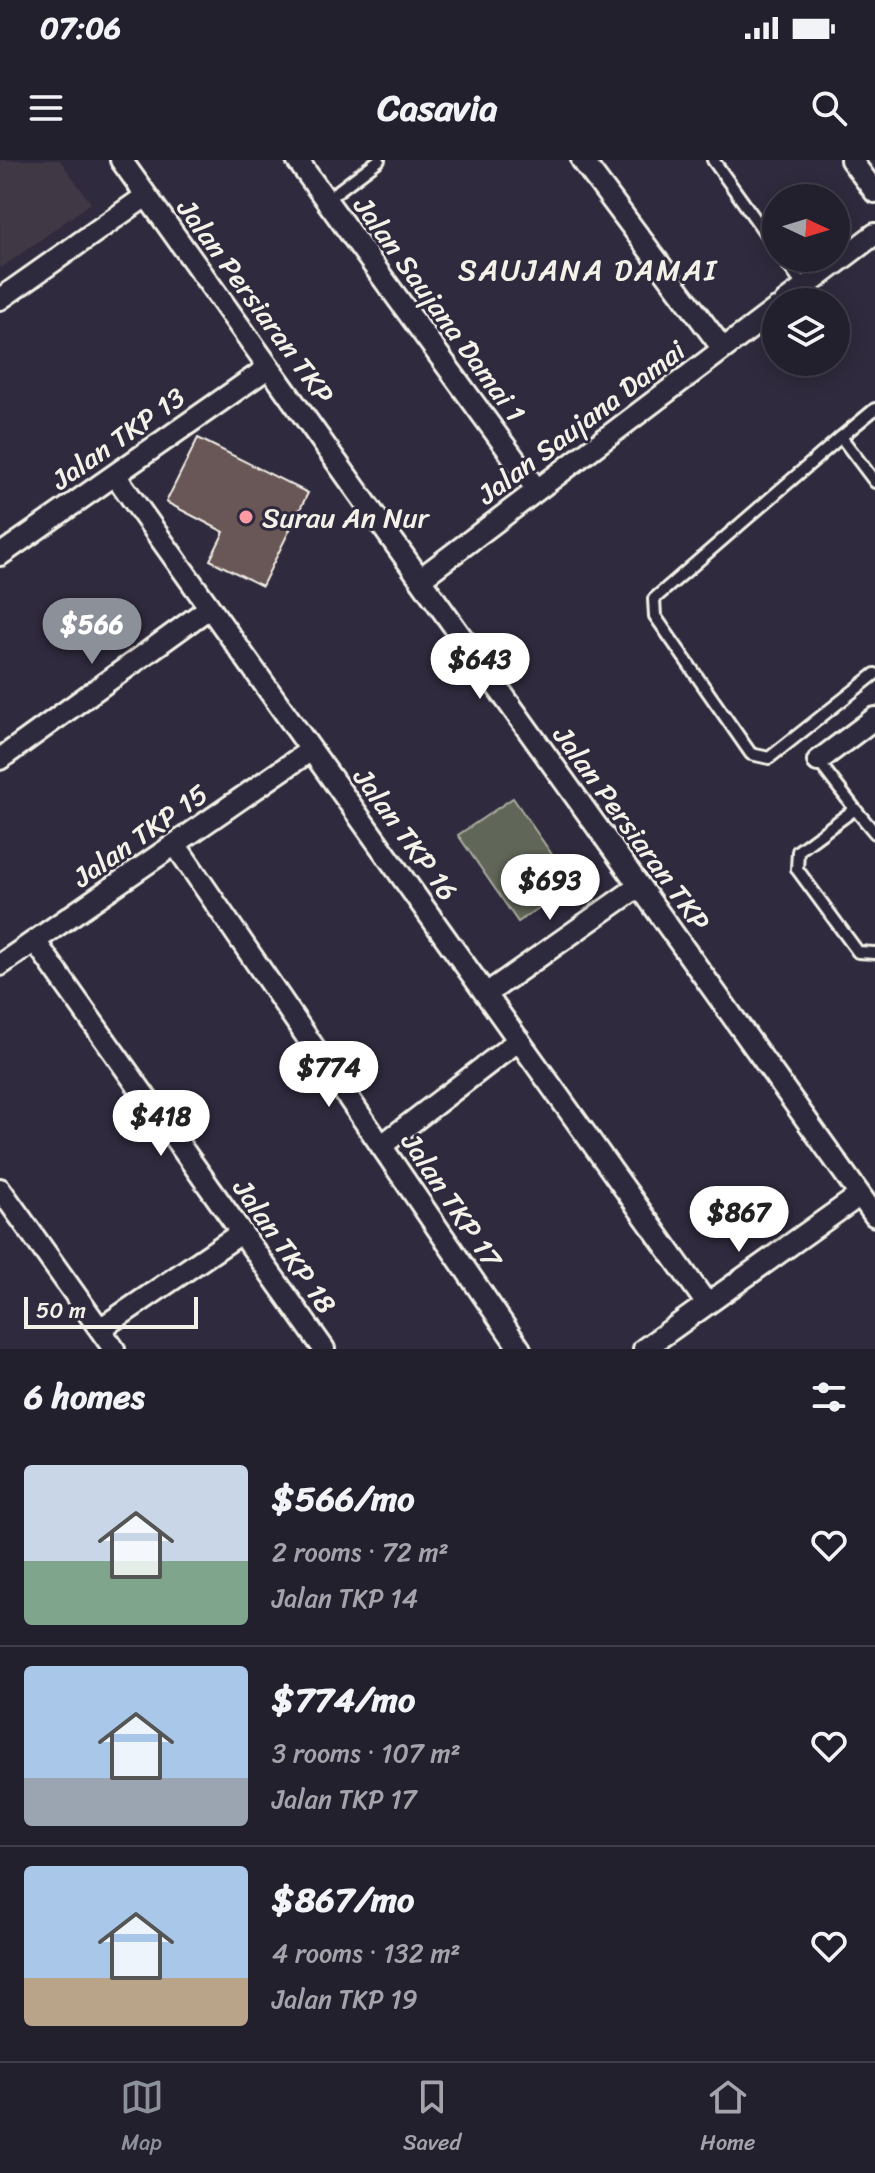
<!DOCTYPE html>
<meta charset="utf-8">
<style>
body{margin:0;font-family:Sriracha,sans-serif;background:#2f2d3a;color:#f1f3f6;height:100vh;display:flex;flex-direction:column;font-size:30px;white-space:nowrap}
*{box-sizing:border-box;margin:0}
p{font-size:26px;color:#a3a3aa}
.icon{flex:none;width:44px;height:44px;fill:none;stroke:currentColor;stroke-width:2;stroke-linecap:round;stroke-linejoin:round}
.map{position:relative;height:1189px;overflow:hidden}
.drawer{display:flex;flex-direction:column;background:#23202e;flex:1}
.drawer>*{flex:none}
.needle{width:52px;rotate:94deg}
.controls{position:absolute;left:762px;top:24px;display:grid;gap:16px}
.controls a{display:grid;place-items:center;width:88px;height:88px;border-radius:50%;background:#23202e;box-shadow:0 4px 20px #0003,0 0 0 2px #403e4a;font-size:40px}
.scale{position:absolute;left:24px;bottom:20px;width:174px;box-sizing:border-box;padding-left:8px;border:4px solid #f4f1e8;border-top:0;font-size:22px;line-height:28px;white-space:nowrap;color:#f4f1e8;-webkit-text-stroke:6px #2f2a3d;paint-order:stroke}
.price{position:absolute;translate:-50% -68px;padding:0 18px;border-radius:28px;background:#fff;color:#222;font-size:26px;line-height:52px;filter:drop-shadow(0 2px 4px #0008)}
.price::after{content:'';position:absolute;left:50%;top:48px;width:24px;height:18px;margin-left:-12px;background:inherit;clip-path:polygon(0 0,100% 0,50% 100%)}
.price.active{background:#8c9099;color:#fff}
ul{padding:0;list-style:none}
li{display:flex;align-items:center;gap:24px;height:200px;padding:0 24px}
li+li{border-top:2px solid #403e4a}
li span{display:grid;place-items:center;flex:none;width:224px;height:160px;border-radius:8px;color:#555}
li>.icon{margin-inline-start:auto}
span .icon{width:96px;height:96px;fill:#fffc;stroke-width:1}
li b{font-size:34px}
h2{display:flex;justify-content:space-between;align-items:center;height:96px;padding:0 24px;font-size:34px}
.status{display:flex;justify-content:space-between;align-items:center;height:56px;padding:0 40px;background:#23202e;direction:ltr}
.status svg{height:22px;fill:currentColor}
header{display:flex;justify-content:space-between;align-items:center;height:104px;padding:0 24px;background:#23202e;font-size:36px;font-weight:700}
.tab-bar{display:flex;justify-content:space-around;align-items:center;height:112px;border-top:2px solid #403e4a;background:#23202e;font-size:22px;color:#a3a3aa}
.tab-bar a{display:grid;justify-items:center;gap:4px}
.tab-bar .active{color:#8c9099}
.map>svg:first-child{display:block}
.built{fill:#403745}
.green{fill:#616658;stroke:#aaaca0;stroke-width:2}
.building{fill:#695657;stroke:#f4f1e8;stroke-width:2}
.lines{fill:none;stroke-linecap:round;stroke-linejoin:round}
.lane-casing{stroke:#f4f1e8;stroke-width:16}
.street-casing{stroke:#f4f1e8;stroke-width:26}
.lane{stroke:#2f2a3d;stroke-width:10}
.street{stroke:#2f2a3d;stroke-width:20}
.poi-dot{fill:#ff9aa2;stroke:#2f2a3d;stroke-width:3}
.labels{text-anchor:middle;stroke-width:6;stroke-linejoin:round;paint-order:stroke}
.street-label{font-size:28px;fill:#f4f1e8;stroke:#2f2a3d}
.poi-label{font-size:28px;fill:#f4f1e8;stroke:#2f2a3d;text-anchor:start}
.neighbourhood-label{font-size:30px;letter-spacing:2px;fill:#f4f1e8;stroke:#2f2a3d}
</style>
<div class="status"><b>07:06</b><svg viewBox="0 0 49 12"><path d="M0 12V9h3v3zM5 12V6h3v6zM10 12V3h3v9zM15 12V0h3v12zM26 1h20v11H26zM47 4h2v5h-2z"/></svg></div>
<header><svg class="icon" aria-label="menu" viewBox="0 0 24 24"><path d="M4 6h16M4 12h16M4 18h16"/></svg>Casavia<svg class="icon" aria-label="search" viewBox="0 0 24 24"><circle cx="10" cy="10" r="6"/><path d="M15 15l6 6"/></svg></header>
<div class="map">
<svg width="875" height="1189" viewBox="0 0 875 1189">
<rect width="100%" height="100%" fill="#2f2a3d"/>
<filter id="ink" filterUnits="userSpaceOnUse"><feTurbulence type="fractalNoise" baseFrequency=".0125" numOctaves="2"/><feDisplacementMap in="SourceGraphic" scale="16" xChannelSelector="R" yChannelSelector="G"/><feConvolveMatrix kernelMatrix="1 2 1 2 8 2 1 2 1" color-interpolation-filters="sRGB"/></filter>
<g filter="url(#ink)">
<path class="built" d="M0,0h60l31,43 -91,66z"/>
<path class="green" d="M513,638l60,87 -55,37 -60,-87z"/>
<path class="building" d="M198,278l110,55 -46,93 -52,-26 14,-28 -58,-30z"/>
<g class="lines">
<defs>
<path id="lane" d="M713,0l63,88
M326,40l53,-40
M783,98l21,29
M875,249l-34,28 34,45
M841,277l-187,162 1,17 96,138 18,4 106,-84
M818,601l37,48 -57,42 -1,18 61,83 17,1
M855,649l20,24"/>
<path id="street" d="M121,0l754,1056
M297,0l240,330
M582,0l141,189
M851,0l24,32
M0,139l146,-103
M785,142l90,-68
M115,315l592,829
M0,395l269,-188
M420,419l356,-270
M0,599l209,-151
M818,601l57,-43
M175,684l345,505
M35,781l289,408
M0,805l311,-215
M486,834l153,-108
M381,986l138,-106
M0,1029l114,160
M100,1169l141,-96
M644,1189l216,-154"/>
</defs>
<use href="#lane" class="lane-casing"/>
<use href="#street" class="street-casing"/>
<use href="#lane" class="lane"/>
<use href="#street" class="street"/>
</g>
</g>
<circle class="poi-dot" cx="246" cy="357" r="8"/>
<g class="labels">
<g class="street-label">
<text transform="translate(256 141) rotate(54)" y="10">Jalan Persiaran TKP</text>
<text transform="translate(440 149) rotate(54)" y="10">Jalan Saujana Damai 1</text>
<text transform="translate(581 262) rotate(-37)" y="10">Jalan Saujana Damai</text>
<text transform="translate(118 278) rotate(-35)" y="10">Jalan TKP 13</text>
<text transform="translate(632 668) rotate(54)" y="10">Jalan Persiaran TKP</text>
<text transform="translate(406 674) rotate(54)" y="10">Jalan TKP 16</text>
<text transform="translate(140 675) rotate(-35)" y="10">Jalan TKP 15</text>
<text transform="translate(452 1040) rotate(56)" y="10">Jalan TKP 17</text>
<text transform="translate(285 1086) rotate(55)" y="10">Jalan TKP 18</text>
</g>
<g class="poi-label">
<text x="262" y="367">Surau An Nur</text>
</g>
<g class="neighbourhood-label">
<text x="588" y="120">SAUJANA DAMAI</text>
</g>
</g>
</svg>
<div class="controls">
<a><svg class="needle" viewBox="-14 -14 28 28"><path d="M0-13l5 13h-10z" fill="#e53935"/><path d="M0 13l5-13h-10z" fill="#a3a3aa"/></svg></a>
<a><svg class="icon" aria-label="layers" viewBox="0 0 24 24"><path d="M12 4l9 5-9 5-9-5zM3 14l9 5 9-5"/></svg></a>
</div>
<div class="scale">50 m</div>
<b class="price active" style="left:92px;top:506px">$566</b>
<b class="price" style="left:480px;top:541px">$643</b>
<b class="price" style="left:550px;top:762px">$693</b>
<b class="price" style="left:329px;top:949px">$774</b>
<b class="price" style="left:161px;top:998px">$418</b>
<b class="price" style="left:739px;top:1094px">$867</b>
</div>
<section class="drawer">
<h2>6 homes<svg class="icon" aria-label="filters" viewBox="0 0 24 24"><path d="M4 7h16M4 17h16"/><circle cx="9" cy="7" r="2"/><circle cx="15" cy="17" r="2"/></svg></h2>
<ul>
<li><span style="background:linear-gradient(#c9d6e8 60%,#7fa58c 0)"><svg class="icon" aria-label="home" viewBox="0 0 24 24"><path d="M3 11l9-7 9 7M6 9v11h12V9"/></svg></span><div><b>$566/mo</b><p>2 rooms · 72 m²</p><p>Jalan TKP 14</p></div><svg class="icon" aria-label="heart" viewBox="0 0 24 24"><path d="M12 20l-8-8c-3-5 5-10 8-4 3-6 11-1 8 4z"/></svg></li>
<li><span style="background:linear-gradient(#a9c7e8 70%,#9aa5b1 0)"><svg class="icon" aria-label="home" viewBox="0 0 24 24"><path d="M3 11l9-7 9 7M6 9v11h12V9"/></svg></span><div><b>$774/mo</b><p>3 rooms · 107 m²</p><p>Jalan TKP 17</p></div><svg class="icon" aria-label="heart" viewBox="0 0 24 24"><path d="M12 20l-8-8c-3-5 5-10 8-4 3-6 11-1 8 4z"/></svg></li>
<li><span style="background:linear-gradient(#a9c7e8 70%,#b9a48a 0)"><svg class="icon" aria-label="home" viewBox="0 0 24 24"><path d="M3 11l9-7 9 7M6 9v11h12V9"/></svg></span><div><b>$867/mo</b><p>4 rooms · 132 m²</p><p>Jalan TKP 19</p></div><svg class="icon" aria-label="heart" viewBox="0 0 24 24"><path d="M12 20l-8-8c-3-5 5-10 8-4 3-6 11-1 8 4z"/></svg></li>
</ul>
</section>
<nav class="tab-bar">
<a class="active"><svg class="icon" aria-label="map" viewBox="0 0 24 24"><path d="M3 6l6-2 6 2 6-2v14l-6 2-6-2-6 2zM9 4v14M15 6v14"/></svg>Map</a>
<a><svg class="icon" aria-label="saved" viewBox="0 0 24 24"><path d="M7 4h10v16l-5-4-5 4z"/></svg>Saved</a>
<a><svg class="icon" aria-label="home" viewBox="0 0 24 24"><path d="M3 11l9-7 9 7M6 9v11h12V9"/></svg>Home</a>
</nav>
